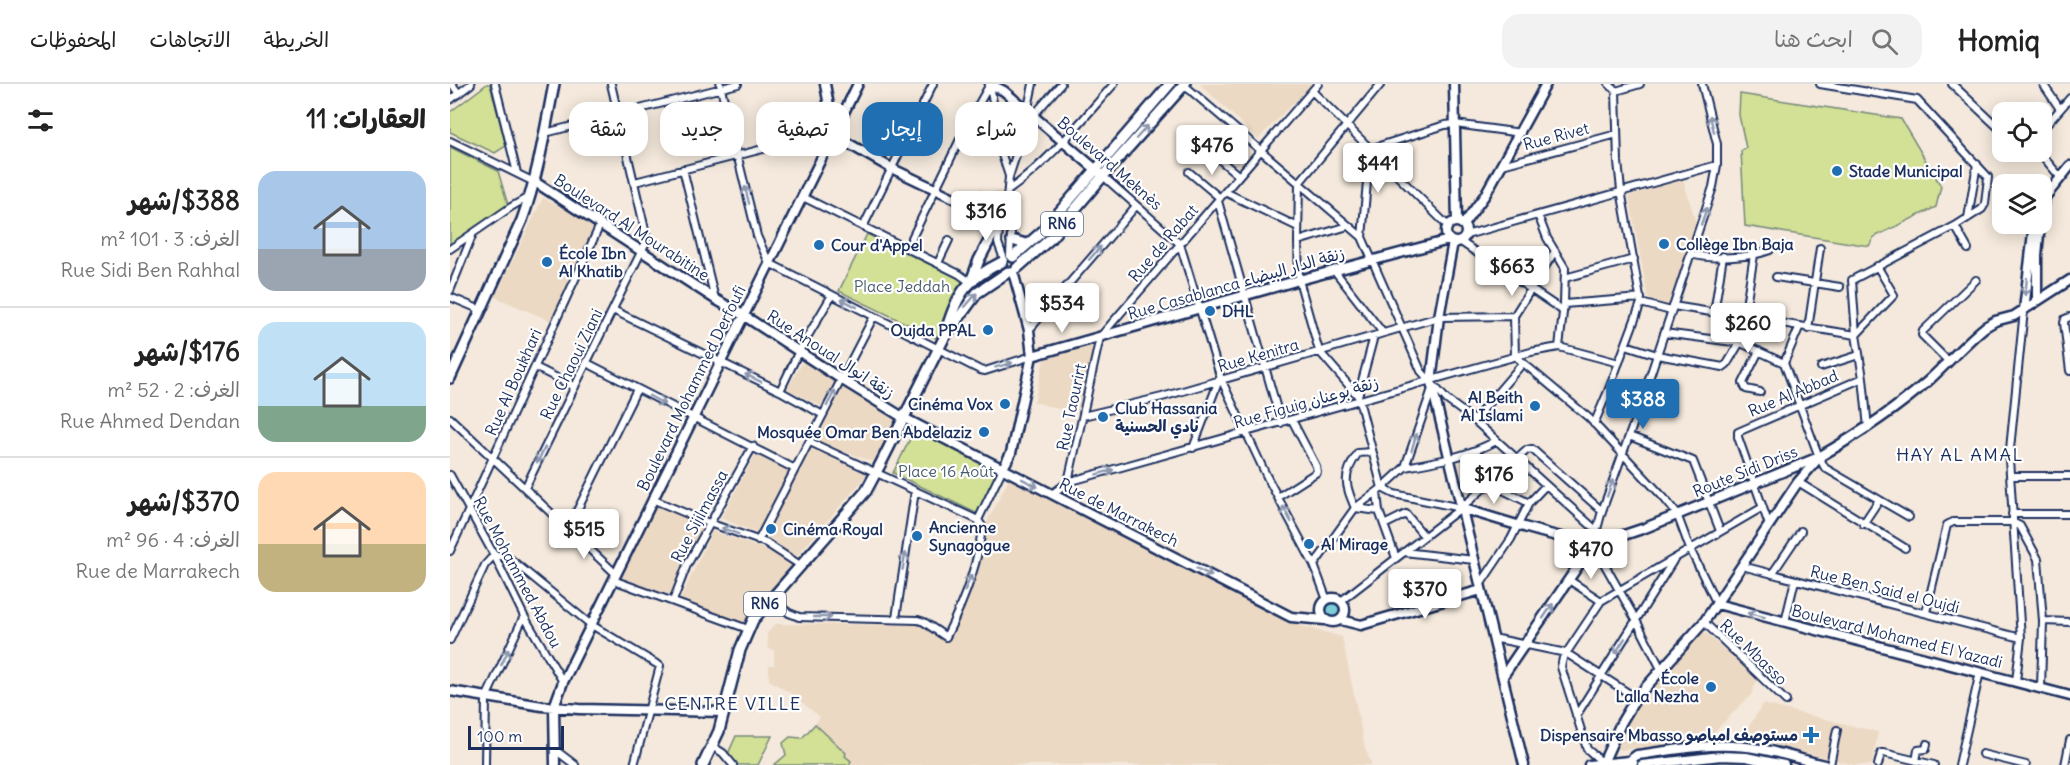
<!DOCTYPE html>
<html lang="ar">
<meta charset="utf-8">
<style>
body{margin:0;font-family:Delius,"Playpen Sans Arabic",sans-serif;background:#f2f2f2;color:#222;direction:rtl;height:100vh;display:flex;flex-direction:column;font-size:22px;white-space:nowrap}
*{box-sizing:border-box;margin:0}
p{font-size:20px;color:#767676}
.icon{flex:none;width:33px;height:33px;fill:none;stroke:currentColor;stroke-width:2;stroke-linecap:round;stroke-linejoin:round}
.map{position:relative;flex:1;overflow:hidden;direction:ltr}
.panel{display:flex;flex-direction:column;background:#fff;width:450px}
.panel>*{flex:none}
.hud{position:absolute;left:18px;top:18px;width:570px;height:54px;direction:rtl;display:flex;gap:12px}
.tools{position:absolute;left:1542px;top:18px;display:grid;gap:12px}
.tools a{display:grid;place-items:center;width:60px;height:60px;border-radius:12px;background:#fff;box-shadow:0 3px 15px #0003;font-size:30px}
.scale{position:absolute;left:18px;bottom:15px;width:96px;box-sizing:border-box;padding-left:6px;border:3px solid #1b2f5e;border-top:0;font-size:16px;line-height:21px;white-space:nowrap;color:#1b2f5e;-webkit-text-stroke:4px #fff;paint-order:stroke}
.price{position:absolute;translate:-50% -51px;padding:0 14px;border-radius:6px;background:#fff;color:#222;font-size:20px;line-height:39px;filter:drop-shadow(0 2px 3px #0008)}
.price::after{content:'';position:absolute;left:50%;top:36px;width:18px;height:14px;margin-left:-9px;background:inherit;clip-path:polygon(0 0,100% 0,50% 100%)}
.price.current{background:#1f6fb2;color:#fff}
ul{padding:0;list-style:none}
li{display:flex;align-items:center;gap:18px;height:150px;padding:0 24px}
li+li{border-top:2px solid #e0e0e0}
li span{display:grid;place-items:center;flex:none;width:168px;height:120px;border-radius:18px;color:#555}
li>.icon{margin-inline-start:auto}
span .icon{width:72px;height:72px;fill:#fffc;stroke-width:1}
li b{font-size:26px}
h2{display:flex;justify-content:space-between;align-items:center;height:72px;padding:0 24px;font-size:26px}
.tag{padding:0 21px;border-radius:18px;background:#fff;box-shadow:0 3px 15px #0003;font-size:21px;line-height:54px}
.tag.current{background:#1f6fb2;color:#fff}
header{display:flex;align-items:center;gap:36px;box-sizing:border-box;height:84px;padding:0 30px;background:#fff;border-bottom:2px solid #e0e0e0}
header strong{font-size:28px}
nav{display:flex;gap:33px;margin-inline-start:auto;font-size:21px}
.search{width:420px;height:54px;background:#f2f2f2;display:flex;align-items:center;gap:15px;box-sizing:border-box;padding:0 21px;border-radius:18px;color:#767676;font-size:22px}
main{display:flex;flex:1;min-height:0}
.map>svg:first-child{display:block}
.built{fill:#ecd9c4}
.green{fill:#d2e195;stroke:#76887a;stroke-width:1.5}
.water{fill:#7dcdd9;stroke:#568ea8;stroke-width:1.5}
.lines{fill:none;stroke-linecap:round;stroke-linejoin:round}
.street-casing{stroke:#1b2f5e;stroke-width:10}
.secondary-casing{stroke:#1b2f5e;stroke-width:13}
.primary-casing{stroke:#1b2f5e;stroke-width:14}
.street{stroke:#fff;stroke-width:6}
.secondary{stroke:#fff;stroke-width:8}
.primary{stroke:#fff;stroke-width:9}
.oneway{stroke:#8d97ae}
.poi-dot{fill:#1f6fb2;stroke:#fff;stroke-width:2}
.labels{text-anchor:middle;stroke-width:4.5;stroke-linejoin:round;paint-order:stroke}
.shield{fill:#fff;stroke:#5f6d8e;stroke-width:1.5}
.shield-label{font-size:15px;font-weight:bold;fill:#1b2f5e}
.street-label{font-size:16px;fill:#1b2f5e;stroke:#fff}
.poi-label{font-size:16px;font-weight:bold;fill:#1b2f5e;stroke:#fff;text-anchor:start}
.park-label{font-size:16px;fill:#495c6c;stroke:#fff}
.neighbourhood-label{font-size:18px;letter-spacing:1.5px;fill:#1b2f5e;stroke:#fff}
</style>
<header>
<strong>Homiq</strong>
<div class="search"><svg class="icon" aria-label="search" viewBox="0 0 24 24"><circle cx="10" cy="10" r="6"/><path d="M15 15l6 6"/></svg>ابحث هنا</div>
<nav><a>الخريطة</a><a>الاتجاهات</a><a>المحفوظات</a></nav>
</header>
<main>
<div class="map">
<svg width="1620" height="681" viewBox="0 0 1620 681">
<rect width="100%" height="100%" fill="#f4e9dc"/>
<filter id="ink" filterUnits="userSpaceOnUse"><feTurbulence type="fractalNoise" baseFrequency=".0167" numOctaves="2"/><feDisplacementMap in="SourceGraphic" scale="12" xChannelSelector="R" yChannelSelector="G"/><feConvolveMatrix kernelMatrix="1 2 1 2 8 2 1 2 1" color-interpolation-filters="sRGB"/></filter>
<g filter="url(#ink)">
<path class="built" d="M750,0h112l-54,55z
M1233,95l14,47 -26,81 -23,-9 -19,-102z
M531,104l4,5 16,-2 4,11 -6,14 -29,-13z
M93,114l55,28 -45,96 -58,-25z
M640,262l4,3 -13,60h-22l-25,-7 10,-42z
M355,274l32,23 -12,27 -38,-19z
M391,300l55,37 -22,41 -62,-22z
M359,364l59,26 -72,83 -33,-24z
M305,371l38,17 -34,62 -38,-16z
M559,395l279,143 54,15 23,111 7,17h-523l2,-4 -7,-5 2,-3 -31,-29 5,-7 -30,-24 -21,-13v-15h5v-15l-6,-1 -1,-15 8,-10 148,1 25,18 28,-72 11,-49z
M206,419l50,22 -34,70 -54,-15z
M262,447l58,20 24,15 -38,43 -11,15 -65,-24z
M1252,546l56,48 -7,17 -45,45 -86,10 -3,-7 19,-36 22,-30z
M1313,620l115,28 -6,33h-18l-112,-28z"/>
<path class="green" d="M37,0h3l16,62 -11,7 -45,-21v-20z
M1290,10l161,25 40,67 -5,21 -62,30 -5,9 -124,-20 -4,-75 5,-3 -7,-33z
M0,63l48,24 10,34 -58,42z
M417,150l97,47 -28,57 -97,-47z
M465,345l84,41 -21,44 -85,-41z
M365,640l31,29 -1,3 6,5 -2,4h-75l12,-10 -3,-12 7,-6 12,1z
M286,652h36l-14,29h-21l-9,-11z"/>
<path class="water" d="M875 527a9 9 0 1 1 18 0a9 9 0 1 1-18 0Z"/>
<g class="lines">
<defs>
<path id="street" d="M2,0l7,10
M45,0l22,89
M270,0l37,152 12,27 211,107 5,1 47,-15
M540,0l11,68 8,24
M733,0l179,153 59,134 26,29 27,20 122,110
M931,0l-82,99 -1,58 1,39 20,71 39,45 24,92
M1159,0l7,7
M1370,0l97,16 71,77 -3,27 -3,5 -27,17 -103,54 4,55 7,43 5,50
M1502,0l50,47
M1593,0l17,25
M862,7l136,135
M1166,7l24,-7
M0,16l21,-16
M583,32l28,-32
M1592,46l28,-32
M95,49l193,-49
M0,57l84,41
M757,65l31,26
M1589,68l22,26
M1052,81l115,-31
M233,85l32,130
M739,88l31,26
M653,92l77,68 41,135 46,98 47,88 13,35
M185,98l174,-45 25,-3
M559,106c41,-29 72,-69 105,-106
M775,108l73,35
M353,113l156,77 11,8
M557,116l4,34 -1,22
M768,117l63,222
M1088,131l9,23 18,30 -1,36 -5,43
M1518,134l9,-54
M1505,142l13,23
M413,143l70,-143
M1016,151l251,-70
M912,153l8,-88 75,-24 10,-1 66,9
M848,157l50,-15
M1011,158l102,69
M457,164l59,-121 24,-43
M0,165l61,-42 19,-11
M1105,167l-41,65 1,40 74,62 75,80 13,16 13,35 27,55
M1240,170c22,6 59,4 80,-4l1,-5
M554,175l-6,-16 1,-15 8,-30 2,-21 13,-41 11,-52
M488,179l11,-23
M884,186l49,63
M1326,193l64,10
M1115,194l69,-19
M0,207l22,-55
M0,213l31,13
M1191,219l30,8
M1114,220l77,-6
M1223,222l183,29 38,-40 -17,-29
M163,226l167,81 43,24
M1264,229l9,-57
M1620,233l-5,2 -1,4 6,48
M1294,234l10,-63
M1358,245l12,-81
M579,246l107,-124
M1214,249l77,10 43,20
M1176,261l31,10 66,12 4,-3 27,-45
M1309,267l-16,32 3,6 14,3
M1499,278l-27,-27 1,-4 53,-51
M137,279l208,106
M1334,279l35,94 6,11 84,49
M1334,279l15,-35
M85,283l40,20
M1371,283l38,-12
M1159,305l33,11
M330,307l19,-40 33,-56
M908,312l16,-60
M633,332l79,-19 277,-80 75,-1
M0,334l166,156
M1024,336l49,-57
M1144,340l15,-35 32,-86 -20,-113 -3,-28 -2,-71
M1179,352l64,25 27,70
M360,358l168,78
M743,364l26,-68
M922,368l-14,1c-16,23 -13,31 -3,55l24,3
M955,383c34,-6 61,-10 91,-26
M0,391l44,80 30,61 39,66
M1560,392h60
M618,398l32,-145 218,-253
M1348,398l107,66
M1039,399l40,20
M75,404l121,-246v-8l-35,-150
M932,404l12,6 67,14
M927,408l2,19 17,47
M602,410l16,-12 463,-130 28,-5 60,16
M828,413l39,-25 -1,-6 -24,-46
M202,415l57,24 57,20 34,22
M1562,430h58
M528,436l25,-52
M1413,440l16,-24
M934,441l22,-11 18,22
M1319,441l-31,-88v-5l125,-54
M118,445l69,-140
M308,457l116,-225
M0,467l150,-326
M954,468l70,8
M44,471l14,2 82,67 70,42 -26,99
M864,481l41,-57 27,-20 23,-21 27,-78
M1292,482l279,72
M1322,490l29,-43
M163,496l135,49
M1119,496l32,21
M1030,501l31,-46 18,-36 17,-18
M320,514l19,15 10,4 119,3 6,2 22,15c17,-34 33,-73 36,-111l-4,-6
M223,517l14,-36 66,-119
M891,517l120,-93 66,-58 5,-1 70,62
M1476,528l21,-87 6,-3h59l8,4 18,33 5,62 -2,67
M446,534l19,-127
M1593,537l27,1
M1254,538l82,79
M1335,538l10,-42
M1043,554l73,15 70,45
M0,556l35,-75 9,-10
M1211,585l-25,-49 -43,-76 9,-33 40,-111 71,-213 4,-22v-21l-15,-60
M1566,597l5,-43 -12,-179 15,-149
M1126,632l97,-155
M262,662l11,7 10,12
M104,665l21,16
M1532,670l44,11
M1466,677l2,-11 8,-1 1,-5
M1153,679l-16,-14 -26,-82 2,-9 38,-57 162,-94
M35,681l1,-67 38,-82
M1380,681l7,-35
M1428,681l3,-12h3l50,12
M1509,681l21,-93
M1615,681l5,-25"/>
<path id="secondary" d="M375,0l9,50 3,3 54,31 109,52
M540,0l14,7 96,82
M1004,0l3,138
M85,98l180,117 28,16 98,64 63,39 387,199 34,3
M1592,117l28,-35
M1592,134l3,-21
M996 148a10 10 0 1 1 20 0a10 10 0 1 1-20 0Z
M1013,141l22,-30 61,-111
M1003,158l-14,75 -8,65 93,383
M1587,217v-46l3,-31
M1574,226l10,-86
M582,272l267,-76 150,-40
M553,384l8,-15 21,-97 -3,-26 -16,-58
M1011,424c29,9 58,18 88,26 17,4 33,10 51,9l45,-15 174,-71c38,-22 76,-47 109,-76 20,-18 37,-38 57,-54l10,-6 19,-5 56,-36
M871 526a12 12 0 1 1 24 0a12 12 0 1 1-24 0Z
M1267,520l353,92
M891,536l20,5 120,-35
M1053,592l90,-132
M0,607l92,15 37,3 146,3
M1179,677l8,-6c32,-4 65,-11 97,-9 30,1 61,12 90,19
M1153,679l18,-40 15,-25 68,-76 94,-140 19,-22
M105,681l-1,-58 9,-25 295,-598
M1139,681l40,-4 4,2
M1192,681l79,-9 25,1 38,8"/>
<path id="primary" d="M562,156l14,4
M563,173l30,-26 127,-147
M567,184l32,-28 54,-64 82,-92
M522,195l7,-19 21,-40
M497,244c11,-37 21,-49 55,-66
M0,294l72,-158c16,-44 23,-90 32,-136
M253,681l16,-34 21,-81 13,-30 113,-129 15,-28 63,-125 33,-45 31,-21"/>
</defs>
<use href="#street" class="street-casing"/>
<use href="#secondary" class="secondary-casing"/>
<use href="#primary" class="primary-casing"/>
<use href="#street" class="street"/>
<use href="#secondary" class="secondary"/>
<use href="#primary" class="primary"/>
</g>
<defs><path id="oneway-shaft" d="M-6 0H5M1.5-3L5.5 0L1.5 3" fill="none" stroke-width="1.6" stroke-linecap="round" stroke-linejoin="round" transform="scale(1.5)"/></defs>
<g class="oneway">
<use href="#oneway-shaft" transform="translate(1262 40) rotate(-104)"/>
<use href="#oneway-shaft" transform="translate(692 48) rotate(-48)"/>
<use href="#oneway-shaft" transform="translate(297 111) rotate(-104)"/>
<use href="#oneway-shaft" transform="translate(1254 132) rotate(-71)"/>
<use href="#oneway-shaft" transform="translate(645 169) rotate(-49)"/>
<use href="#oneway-shaft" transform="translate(1576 203) rotate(96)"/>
<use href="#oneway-shaft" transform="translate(521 216) rotate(-49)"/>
<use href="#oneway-shaft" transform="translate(399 219) rotate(-153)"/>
<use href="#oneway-shaft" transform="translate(554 281) rotate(-15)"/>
<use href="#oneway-shaft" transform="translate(303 294) rotate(-154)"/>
<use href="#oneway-shaft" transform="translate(381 314) rotate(-63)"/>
<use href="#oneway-shaft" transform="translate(207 316) rotate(28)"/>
<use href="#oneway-shaft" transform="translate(964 358) rotate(-74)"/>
<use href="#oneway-shaft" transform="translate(91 371) rotate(117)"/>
<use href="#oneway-shaft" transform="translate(655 388) rotate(-15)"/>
<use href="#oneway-shaft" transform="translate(580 399) rotate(27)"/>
<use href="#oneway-shaft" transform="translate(1160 404) rotate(-71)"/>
<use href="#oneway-shaft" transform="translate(837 430) rotate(-118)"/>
<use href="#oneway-shaft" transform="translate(280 447) rotate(-160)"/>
<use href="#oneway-shaft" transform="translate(454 477) rotate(-81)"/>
<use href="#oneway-shaft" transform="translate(754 488) rotate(27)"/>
<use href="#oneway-shaft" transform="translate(518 499) rotate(-68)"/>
<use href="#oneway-shaft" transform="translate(1098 527) rotate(-56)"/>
<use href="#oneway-shaft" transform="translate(1306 531) rotate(-166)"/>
<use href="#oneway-shaft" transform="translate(373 533)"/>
<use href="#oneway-shaft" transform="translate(1170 562) rotate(122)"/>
<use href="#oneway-shaft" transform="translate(55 573) rotate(-65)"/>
</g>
</g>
<g class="poi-dot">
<circle cx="1387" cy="87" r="6"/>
<circle cx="1214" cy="160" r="6"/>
<circle cx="369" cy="161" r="6"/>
<circle cx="97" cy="178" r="6"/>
<circle cx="760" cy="227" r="6"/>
<circle cx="538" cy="246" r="6"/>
<circle cx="555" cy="320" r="6"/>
<circle cx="1085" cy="322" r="6"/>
<circle cx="653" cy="333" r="6"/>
<circle cx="534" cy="348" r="6"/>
<circle cx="321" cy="445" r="6"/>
<circle cx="467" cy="452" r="6"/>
<circle cx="859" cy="460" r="6"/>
<circle cx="1261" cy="603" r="6"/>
<path d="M1358 642h6v6h6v6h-6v6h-6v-6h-6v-6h6z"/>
</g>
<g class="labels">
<g class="shield">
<rect x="591" y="128" width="42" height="24" rx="4.5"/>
<rect x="294" y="508" width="42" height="24" rx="4.5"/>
</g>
<g class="shield-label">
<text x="612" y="145">RN6</text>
<text x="315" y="525">RN6</text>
</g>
<g class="street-label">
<text transform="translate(1106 52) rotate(-15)" y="6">Rue Rivet</text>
<text transform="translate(660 79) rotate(41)" y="6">Boulevard Meknès</text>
<text transform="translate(182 143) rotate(33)" y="6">Boulevard Al Mourabitine</text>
<text transform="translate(713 159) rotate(-49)" y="6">Rue de Rabat</text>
<text transform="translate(786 199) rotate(-16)" y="6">Rue Casablanca زنقة الدار البيضاء</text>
<text transform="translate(381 270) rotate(33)" y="6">Rue Anoual زنقة انوال</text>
<text transform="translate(808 271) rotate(-16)" y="6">Rue Kenitra</text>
<text transform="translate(121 280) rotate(-64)" y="6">Rue Chaoui Ziani</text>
<text transform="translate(63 298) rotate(-66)" y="6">Rue Al Boukhari</text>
<text transform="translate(241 304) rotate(-64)" y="6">Boulevard Mohammed Derfoufi</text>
<text transform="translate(1343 309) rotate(-23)" y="6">Rue Al Abbad</text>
<text transform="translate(856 318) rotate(-16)" y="6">Rue Figuig زنقة بوعنان</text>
<text transform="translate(621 323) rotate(-78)" y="6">Rue Taourirt</text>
<text transform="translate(1295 387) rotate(-22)" y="6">Route Sidi Driss</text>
<text transform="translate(669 428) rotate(27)" y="6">Rue de Marrakech</text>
<text transform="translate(249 432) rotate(-62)" y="6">Rue Sijilmassa</text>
<text transform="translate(68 488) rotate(62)" y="6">Rue Mohammed Abdou</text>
<text transform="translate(1435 505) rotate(14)" y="6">Rue Ben Said el Oujdi</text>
<text transform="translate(1447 552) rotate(14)" y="6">Boulevard Mohamed El Yazadi</text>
<text transform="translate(1304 568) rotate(44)" y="6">Rue Mbasso</text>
</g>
<g class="poi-label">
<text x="1399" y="93">Stade Municipal</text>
<text x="1226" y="166">Collège Ibn Baja</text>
<text x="381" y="167">Cour d'Appel</text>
<text x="109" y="175">École Ibn<tspan x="109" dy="18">Al Khatib</tspan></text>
<text x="772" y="233">DHL</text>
<text x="526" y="252" text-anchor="end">Oujda PPAL</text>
<text x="1073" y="319" text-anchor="end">Al Beith<tspan x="1073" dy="18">Al Islami</tspan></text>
<text x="543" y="326" text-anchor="end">Cinéma Vox</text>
<text x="665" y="330">Club Hassania<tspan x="665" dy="18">نادي الحسنية</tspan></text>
<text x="522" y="354" text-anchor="end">Mosquée Omar Ben Abdelaziz</text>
<text x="479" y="449">Ancienne<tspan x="479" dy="18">Synagogue</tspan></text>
<text x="333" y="451">Cinéma Royal</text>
<text x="871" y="466">Al Mirage</text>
<text x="1249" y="600" text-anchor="end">École<tspan x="1249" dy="18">Lalla Nezha</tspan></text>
<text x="1348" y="657" text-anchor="end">Dispensaire Mbasso مستوصف امباصو</text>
</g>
<g class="park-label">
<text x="452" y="208">Place Jeddah</text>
<text x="496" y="393">Place 16 Août</text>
</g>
<g class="neighbourhood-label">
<text x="1510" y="377">HAY AL AMAL</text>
<text x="283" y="626">CENTRE VILLE</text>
</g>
</g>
</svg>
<div class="tools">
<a><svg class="icon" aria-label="locate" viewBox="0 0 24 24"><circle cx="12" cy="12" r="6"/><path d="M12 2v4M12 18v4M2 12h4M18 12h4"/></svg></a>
<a><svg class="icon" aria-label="layers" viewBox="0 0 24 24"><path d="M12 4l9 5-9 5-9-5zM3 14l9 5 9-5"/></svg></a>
</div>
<div class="scale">100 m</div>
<b class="price" style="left:762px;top:92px">$476</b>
<b class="price" style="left:928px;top:110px">$441</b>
<b class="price" style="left:536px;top:158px">$316</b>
<b class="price" style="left:1062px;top:213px">$663</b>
<b class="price" style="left:612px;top:250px">$534</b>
<b class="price" style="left:1298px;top:270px">$260</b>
<b class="price current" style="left:1193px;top:346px">$388</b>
<b class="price" style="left:1044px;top:421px">$176</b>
<b class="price" style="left:134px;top:476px">$515</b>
<b class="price" style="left:1141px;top:496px">$470</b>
<b class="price" style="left:975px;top:536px">$370</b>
<div class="hud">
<a class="tag">شراء</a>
<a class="tag current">إيجار</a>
<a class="tag">تصفية</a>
<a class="tag">جديد</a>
<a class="tag">شقة</a>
</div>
</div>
<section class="panel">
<h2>العقارات: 11<svg class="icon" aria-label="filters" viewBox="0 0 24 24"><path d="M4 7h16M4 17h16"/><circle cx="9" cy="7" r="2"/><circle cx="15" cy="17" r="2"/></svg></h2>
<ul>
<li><span style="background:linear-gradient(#a9c7e8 65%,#9aa5b1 0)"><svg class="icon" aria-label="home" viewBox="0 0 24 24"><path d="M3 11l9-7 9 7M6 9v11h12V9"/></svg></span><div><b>$388/شهر</b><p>الغرف: 3 · 101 m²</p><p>Rue Sidi Ben Rahhal</p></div></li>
<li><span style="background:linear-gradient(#bfe0f5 70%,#7fa58c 0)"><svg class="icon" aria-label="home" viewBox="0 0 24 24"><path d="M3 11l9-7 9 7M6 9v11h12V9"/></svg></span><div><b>$176/شهر</b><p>الغرف: 2 · 52 m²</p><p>Rue Ahmed Dendan</p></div></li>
<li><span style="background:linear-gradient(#ffd9b3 60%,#c2b280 0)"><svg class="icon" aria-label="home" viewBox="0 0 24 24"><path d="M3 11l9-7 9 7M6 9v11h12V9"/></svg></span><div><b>$370/شهر</b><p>الغرف: 4 · 96 m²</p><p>Rue de Marrakech</p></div></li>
</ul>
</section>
</main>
